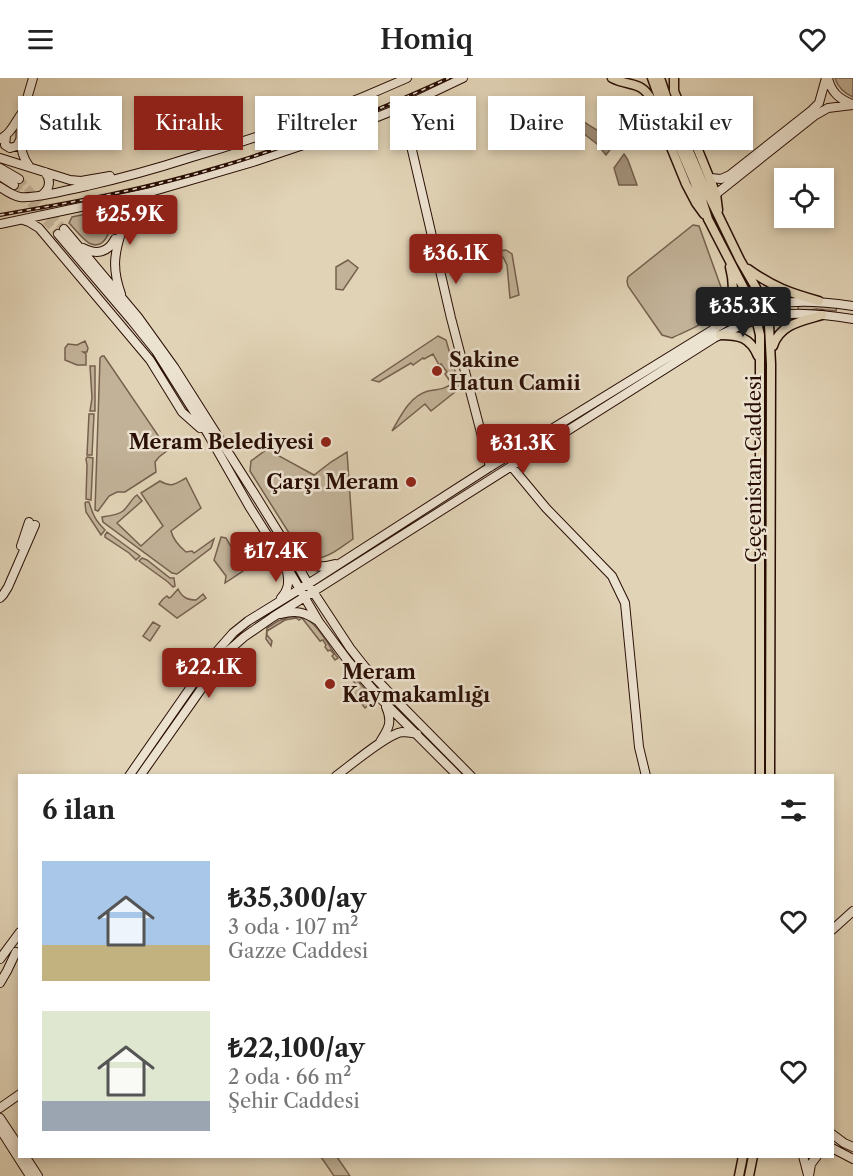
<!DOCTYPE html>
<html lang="tr">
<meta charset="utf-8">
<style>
body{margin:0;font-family:"Libre Caslon Text",serif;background:#f6f6f6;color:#222;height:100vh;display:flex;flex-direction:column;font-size:22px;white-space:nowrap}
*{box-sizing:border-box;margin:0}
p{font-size:20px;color:#767676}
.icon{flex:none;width:33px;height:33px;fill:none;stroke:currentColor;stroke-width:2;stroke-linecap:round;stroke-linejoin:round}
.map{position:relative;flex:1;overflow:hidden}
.drawer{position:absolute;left:18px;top:696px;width:816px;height:384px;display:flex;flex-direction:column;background:#fff;border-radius:0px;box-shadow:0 3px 9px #0003}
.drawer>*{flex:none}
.top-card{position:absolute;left:18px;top:18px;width:818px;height:54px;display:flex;gap:12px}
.fabs{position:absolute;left:774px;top:90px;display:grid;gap:12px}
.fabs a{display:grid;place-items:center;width:60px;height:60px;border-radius:0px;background:#fff;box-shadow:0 3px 9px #0003;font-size:30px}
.price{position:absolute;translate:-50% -51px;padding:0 14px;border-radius:6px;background:#8f2418;color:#fff;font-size:20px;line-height:39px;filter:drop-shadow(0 2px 3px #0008)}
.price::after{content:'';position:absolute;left:50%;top:36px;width:18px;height:14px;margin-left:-9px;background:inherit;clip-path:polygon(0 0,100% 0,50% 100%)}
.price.active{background:#222;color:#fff}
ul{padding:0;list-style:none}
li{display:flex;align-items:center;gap:18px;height:150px;padding:0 24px}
li span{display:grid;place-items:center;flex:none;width:168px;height:120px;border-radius:0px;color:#555}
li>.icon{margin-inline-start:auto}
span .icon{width:72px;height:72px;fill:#fffc;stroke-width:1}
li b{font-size:26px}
h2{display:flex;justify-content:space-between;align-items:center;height:72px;padding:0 24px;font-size:26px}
.tag{padding:0 21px;border-radius:0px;background:#fff;box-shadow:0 3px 9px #0003;font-size:21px;line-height:54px}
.tag.active{background:#8f2418;color:#fff}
header{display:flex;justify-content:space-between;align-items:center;height:78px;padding:0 24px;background:#fff;font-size:27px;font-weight:600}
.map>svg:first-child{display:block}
.green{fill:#c2b298;stroke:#76604e;stroke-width:1.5}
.water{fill:#a2907a;stroke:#725c4b;stroke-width:1.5}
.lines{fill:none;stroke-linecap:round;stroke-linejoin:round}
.secondary-tunnel{stroke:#c5b59b;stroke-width:8;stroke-dasharray:8 4;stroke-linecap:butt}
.secondary-casing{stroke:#290e05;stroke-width:10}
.primary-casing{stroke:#290e05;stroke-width:11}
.secondary{stroke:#ece2d0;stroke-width:8}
.primary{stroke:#e1d3b6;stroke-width:8}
.rail-casing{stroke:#290e05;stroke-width:4}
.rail{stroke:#ece2d0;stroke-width:1.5;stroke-dasharray:4.5;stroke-linecap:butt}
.poi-dot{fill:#8f2418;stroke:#ece2d0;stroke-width:2}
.labels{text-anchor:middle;stroke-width:5;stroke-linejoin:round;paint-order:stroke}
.poi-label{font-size:20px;font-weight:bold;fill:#290e05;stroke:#ece2d0;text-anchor:start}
.street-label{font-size:20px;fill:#290e05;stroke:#ece2d0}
</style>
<header><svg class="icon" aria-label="menu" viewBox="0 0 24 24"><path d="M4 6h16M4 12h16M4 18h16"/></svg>Homiq<svg class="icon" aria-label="heart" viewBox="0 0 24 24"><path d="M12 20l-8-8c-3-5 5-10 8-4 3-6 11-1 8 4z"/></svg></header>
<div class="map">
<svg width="853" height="1098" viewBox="0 0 853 1098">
<rect width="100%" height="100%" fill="#e1d3b6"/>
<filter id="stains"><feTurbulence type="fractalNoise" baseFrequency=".00333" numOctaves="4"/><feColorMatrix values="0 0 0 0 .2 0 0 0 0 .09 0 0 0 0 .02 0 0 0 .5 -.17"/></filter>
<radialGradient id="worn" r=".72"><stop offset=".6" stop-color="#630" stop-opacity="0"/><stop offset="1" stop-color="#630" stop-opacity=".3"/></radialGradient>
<path class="green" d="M835,0h18v19c-9,-4 -15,-9 -18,-19z
M109,131l4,3c-1,11 -5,38 -22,32 -6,-2 -17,-16 -22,-21l3,-6z
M693,147l6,1 23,64c1,31 -27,36 -50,48l-10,-3 -34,-49 -1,-5 1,-4z
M506,172l6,4 7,41 -9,3 -3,-33 -4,-8 -33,5 -2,-7z
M348,182l10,8 -15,22 -7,-1v-22z
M797,224l40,5 -1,4 -20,-2 -17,3z
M438,258l8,4 14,48 -29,23 -6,-7 -33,27c9,-16 18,-35 36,-40 11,-2 14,-1 24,-7l-7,-10 2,-2 -6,-8 -2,1 -6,-11 -9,5 -1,-1 -10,7 -2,-2 -32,19 -7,-2z
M85,263l3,7 -1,4h-4l3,2v11h-9l-12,-5v-12l3,-4 9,1z
M102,278h2l64,94 -9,7 -4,5 1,10 -31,20h-8l-8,4 -11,15 -3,-1 5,-152z
M90,288h5v45h-5l2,-13z
M89,336h5l-2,41h-5z
M273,371l6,7 35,19 17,-13 16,-10 6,87c-16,11 -33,28 -52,13l-51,-81 1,-10 15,-11z
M87,379l6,1 -2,42 -5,-1 1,-34 -1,-6z
M186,400l15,30 -30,23c2,8 9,16 15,21l6,-1 2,2 20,-14 -3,9 -34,26 -5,-1 -69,-51 -1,-5c7,-1 16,-2 21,-6 6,-5 8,-12 14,-16l5,6 -25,22 24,23 22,-20 -22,-33 19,-12c12,7 15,3 26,-3z
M86,424h3c4,13 6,18 16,28l-4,5 -15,-23 -1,-9z
M107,454l33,24 -4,4 -7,-7 -24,-16v-2z
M221,459l5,1 17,30v3l-18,12 1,-7 -12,-16z
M142,480l5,2 23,18h4l1,8 -2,1 -5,-5 -29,-21z
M178,511c4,8 9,11 18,11l7,-6 3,4 -29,20 -18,-14 4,-5 4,-3 2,2 2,-1z
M289,539c5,0 10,-1 15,1 12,3 26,30 34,40l-3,2 -3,-4 2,-2 -4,-4 -2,1 -3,-4 1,-2 -3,-5 -3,1 -18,-23 -3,2 -3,-2 -11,2 -18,11v4l5,6 -1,5 -5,-7 1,-11 11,-7z
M153,544l7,4 -10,15 -7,-5z
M354,599l21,23 -10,8 -14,-18 6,-5 -6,-6z
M321,1079h16l13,19h-16z"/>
<path class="water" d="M743,19l6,6 -3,2 1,2 3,-2 2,3 -10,8 -3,-2 -3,3 1,2 -2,2 -5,-7 3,-3 -1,-1 -4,2 -2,-3 3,-2 -3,-4h4l4,7 5,2 5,-5 -3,-7z
M562,24c16,20 34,26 54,40l-10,13 -9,-11 -18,-14 -9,-11 -10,-15z
M624,76l4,6 9,25h-18l-5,-17z"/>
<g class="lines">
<path class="secondary-tunnel" d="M19,101l45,50
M14,107l44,49"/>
<defs>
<path id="secondary" d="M828,0c3,14 11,21 24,26
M402,29l49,211 39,149
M6,58l-1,9 5,3 7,-2 3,-6
M0,61c11,-5 15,-17 22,-26
M0,80l70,22 11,1 29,-5
M29,88c-18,-23 -3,-63 4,-88
M0,90l19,11
M0,98l14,9
M710,100l11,1 9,-4 81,-64 8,-8 7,-25
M0,109c6,4 13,9 20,10 16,2 51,-8 67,-11 35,-8 68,-17 102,-28 75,-22 147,-48 218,-80
M43,116c7,-6 8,-14 2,-22
M716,116l98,-78 14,-8 25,-3
M110,125c10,2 15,8 11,19
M23,142l6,2 10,6 111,132 32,52 18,16
M0,146l147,-31 109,-32 71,-24 75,-30 61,-29
M64,151l74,88 36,50 80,126 34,55 20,36 42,64 15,19 31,33 75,76
M58,156l74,87 24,30 52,83 41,72 32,51 38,65 29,39 34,39 76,76
M83,170c13,7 25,5 32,-9
M121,216c-9,-25 -7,-40 1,-64 5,-15 9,-25 22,-35
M512,389l34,41 66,68 13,27 14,144 7,29
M21,468l8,-24
M294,477c15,12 23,14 41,9
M0,520l3,-3 5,-8 27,-62
M281,520c8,-9 8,-16 6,-27
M281,536c15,-4 24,-2 37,7
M380,664c8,-13 13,-19 6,-35
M129,698l82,-118 22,-25 15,-12 60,-37 182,-117 242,-149c47,-19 71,-19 121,-12
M140,698l88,-125 16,-14 29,-20 441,-279c14,-7 27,-13 42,-18 31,-10 65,-6 97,-1
M336,698c15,-11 51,-42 66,-44 5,0 10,1 15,2
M832,852l21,-19
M0,881l20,-27
M0,905l7,-12 9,-19
M0,1030l20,-14
M0,1040l20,30
M0,1051l30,47
M832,1056l12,9 9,4
M832,1070l21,11
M25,1078l13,20
M803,1078l5,19
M809,1098l2,-12 6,-8"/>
<path id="primary" d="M612,0c17,9 30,2 40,23l34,83 10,19 8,11
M652,0l9,25 41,97 6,19 45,87 7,29v441
M660,0l8,24 37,86 35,72 15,26 9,18 5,21 2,39 -1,412
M674,0v13l42,103 2,16
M748,191c25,18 42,24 71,32
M718,248c15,-18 18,-36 12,-59
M720,257c19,0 30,2 38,21
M773,268c7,-22 29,-25 49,-31
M739,1098l4,-20
M749,1098l4,-20"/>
</defs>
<use href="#secondary" class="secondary-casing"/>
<use href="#primary" class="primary-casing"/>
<use href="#secondary" class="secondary"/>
<use href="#primary" class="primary"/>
<defs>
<path id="rail" d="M0,137c74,-13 147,-26 219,-48 79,-23 155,-55 230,-89"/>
</defs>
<use href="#rail" class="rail-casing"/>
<use href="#rail" class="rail"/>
</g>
<g class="poi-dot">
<circle cx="437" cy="293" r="6"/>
<circle cx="326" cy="364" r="6"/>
<circle cx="411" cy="404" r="6"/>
<circle cx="330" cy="606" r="6"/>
</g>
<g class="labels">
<g class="poi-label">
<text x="449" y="289">Sakine<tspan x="449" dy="23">Hatun Camii</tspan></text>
<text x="314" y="371" text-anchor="end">Meram Belediyesi</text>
<text x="399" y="411" text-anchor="end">Çarşı Meram</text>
<text x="342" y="601">Meram<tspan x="342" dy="23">Kaymakamlığı</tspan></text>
</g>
<g class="street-label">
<text transform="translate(754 391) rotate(-90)" y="7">Çeçenistan Caddesi</text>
</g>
</g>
<rect width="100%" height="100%" filter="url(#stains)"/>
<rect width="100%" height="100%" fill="url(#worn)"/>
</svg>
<div class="fabs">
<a><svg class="icon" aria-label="locate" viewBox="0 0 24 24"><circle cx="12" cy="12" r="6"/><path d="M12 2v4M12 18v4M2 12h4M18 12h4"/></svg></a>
</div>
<b class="price" style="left:130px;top:168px">₺25.9K</b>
<b class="price" style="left:456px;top:207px">₺36.1K</b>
<b class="price active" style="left:743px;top:260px">₺35.3K</b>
<b class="price" style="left:523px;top:397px">₺31.3K</b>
<b class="price" style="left:276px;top:505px">₺17.4K</b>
<b class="price" style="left:209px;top:621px">₺22.1K</b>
<div class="top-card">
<a class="tag">Satılık</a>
<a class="tag active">Kiralık</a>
<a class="tag">Filtreler</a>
<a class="tag">Yeni</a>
<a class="tag">Daire</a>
<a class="tag">Müstakil ev</a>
</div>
<section class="drawer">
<h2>6 ilan<svg class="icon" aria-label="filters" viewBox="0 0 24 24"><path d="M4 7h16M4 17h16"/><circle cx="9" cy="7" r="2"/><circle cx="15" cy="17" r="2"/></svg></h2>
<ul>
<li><span style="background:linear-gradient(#a9c7e8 70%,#c2b280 0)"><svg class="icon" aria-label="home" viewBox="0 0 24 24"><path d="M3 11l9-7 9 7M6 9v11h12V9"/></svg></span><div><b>₺35,300/ay</b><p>3 oda · 107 m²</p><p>Gazze Caddesi</p></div><svg class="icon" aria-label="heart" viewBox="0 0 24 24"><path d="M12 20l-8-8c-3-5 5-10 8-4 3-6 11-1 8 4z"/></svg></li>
<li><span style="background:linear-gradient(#dfe7d0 75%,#9aa5b1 0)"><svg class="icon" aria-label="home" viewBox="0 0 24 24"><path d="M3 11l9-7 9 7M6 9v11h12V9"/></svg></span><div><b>₺22,100/ay</b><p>2 oda · 66 m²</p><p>Şehir Caddesi</p></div><svg class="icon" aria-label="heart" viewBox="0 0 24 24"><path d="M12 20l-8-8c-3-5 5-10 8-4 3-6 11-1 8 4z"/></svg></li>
</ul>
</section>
</div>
